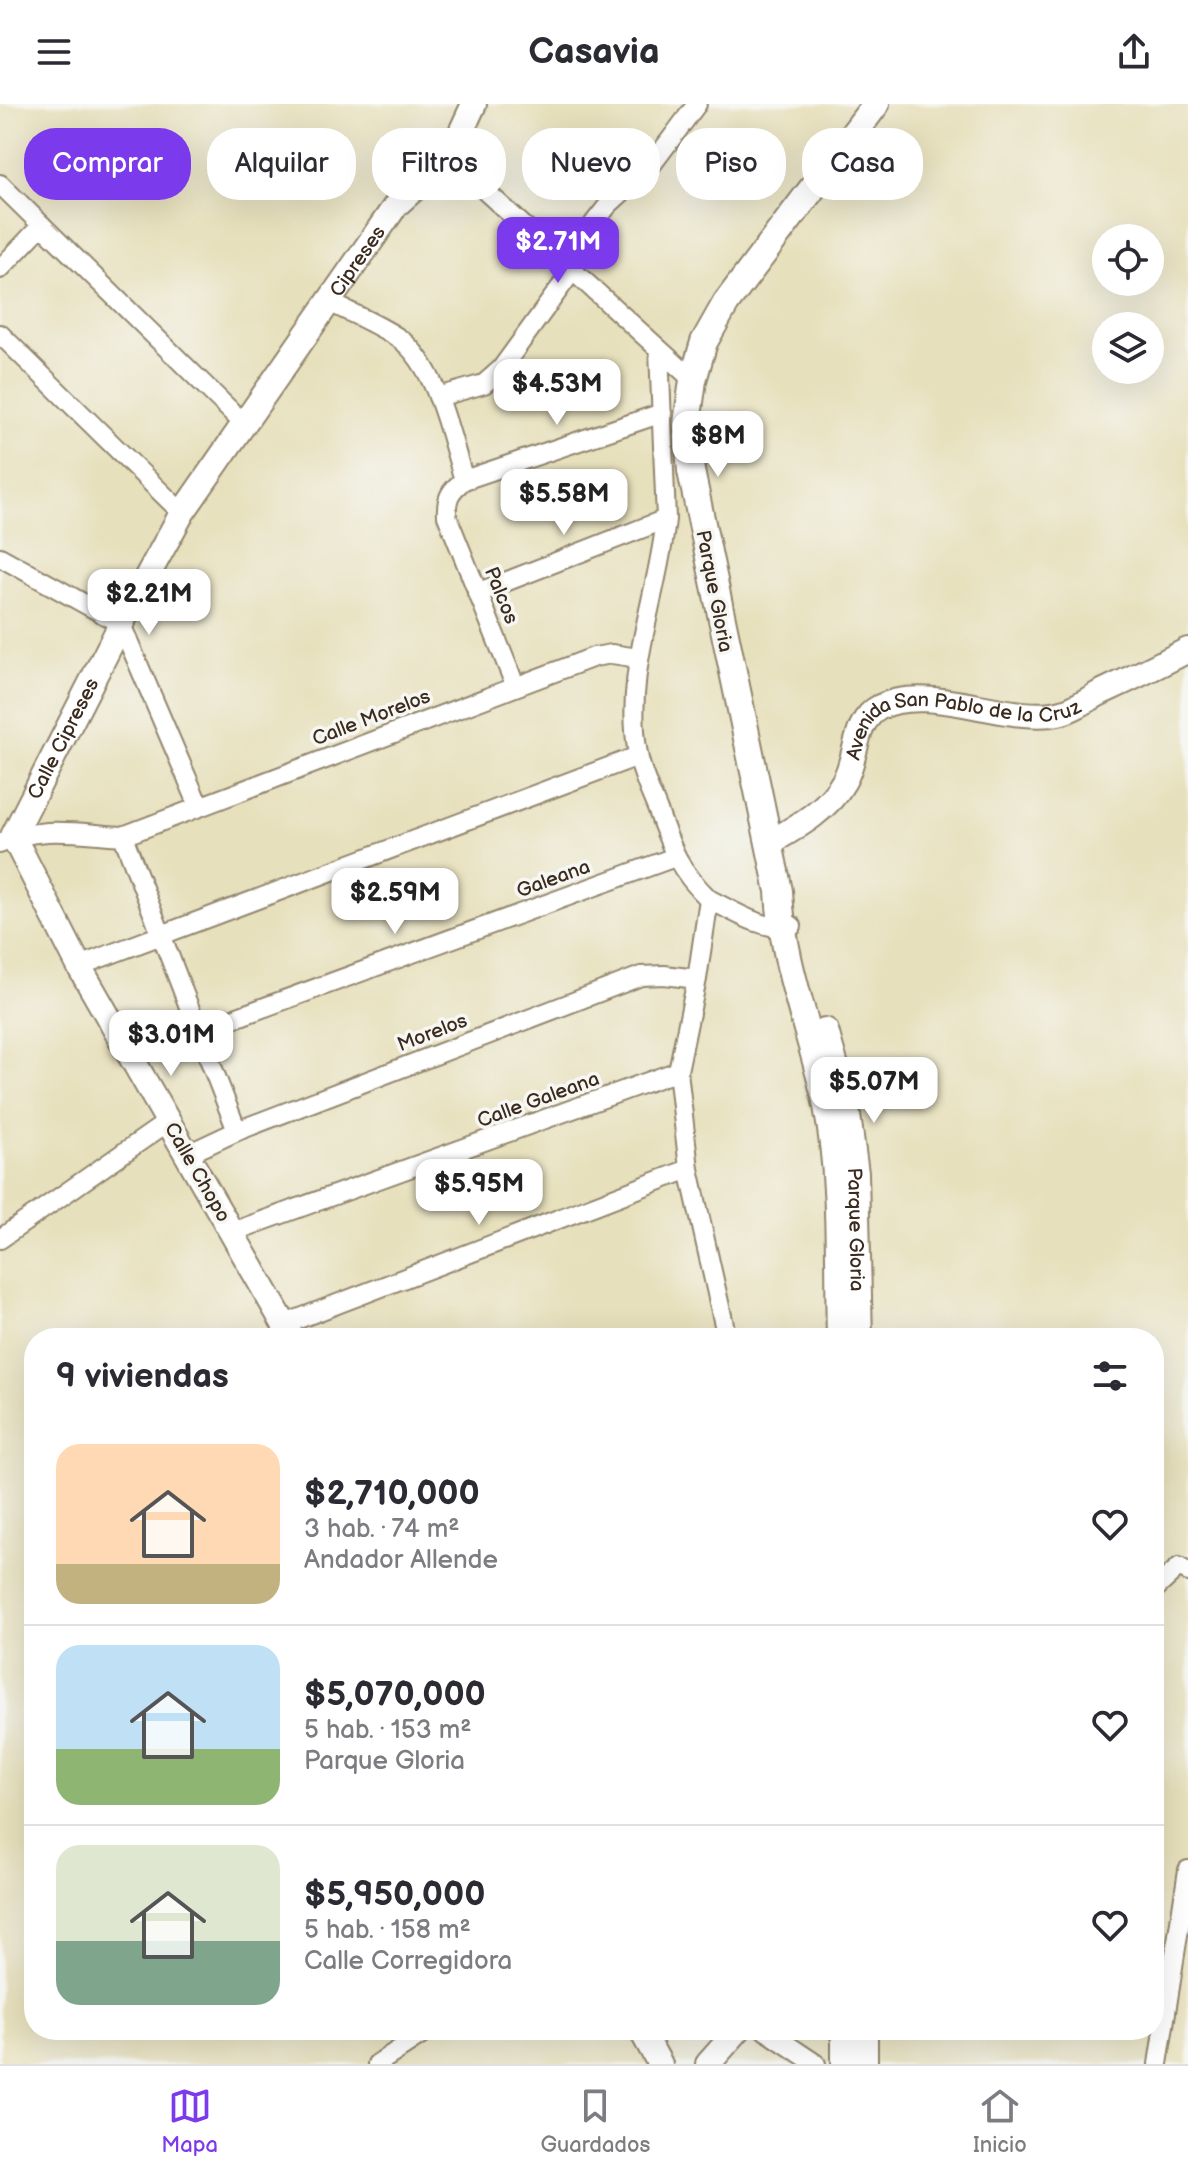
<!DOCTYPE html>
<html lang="es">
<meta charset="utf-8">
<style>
body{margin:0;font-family:"Balsamiq Sans",sans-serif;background:#f2f2f3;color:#2b2b33;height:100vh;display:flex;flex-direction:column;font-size:30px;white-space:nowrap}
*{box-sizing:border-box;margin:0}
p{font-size:26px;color:#7c7c81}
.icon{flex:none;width:44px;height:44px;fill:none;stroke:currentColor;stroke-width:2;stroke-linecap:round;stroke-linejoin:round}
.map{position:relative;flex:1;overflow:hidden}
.details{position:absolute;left:24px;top:1224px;width:1140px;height:712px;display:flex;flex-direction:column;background:#fff;border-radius:32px;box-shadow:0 8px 32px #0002}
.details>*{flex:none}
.guide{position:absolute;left:24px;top:24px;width:1140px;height:72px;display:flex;gap:16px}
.buttons{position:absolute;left:1092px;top:120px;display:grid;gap:16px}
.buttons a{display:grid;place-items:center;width:72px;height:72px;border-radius:50%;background:#fff;box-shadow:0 8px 32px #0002;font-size:40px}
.price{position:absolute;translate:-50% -68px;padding:0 18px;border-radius:16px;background:#fff;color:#222;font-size:26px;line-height:52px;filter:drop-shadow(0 2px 4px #0008)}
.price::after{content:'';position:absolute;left:50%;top:48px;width:24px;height:18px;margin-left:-12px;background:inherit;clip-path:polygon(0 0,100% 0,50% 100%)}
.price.active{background:#7c3aed;color:#fff}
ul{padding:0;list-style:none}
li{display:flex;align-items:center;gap:24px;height:200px;padding:0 32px}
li+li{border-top:2px solid #e1e1e2}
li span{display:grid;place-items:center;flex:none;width:224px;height:160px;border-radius:24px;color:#555}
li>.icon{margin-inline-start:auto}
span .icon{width:96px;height:96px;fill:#fffc;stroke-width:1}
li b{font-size:34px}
h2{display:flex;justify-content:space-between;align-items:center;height:96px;padding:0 32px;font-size:34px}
.tag{padding:0 28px;border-radius:32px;background:#fff;box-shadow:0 8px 32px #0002;font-size:28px;line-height:72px}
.tag.active{background:#7c3aed;color:#fff}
header{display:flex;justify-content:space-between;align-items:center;height:104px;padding:0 32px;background:#fff;font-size:36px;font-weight:700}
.tabs{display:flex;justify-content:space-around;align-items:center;height:112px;border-top:2px solid #e1e1e2;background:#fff;font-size:22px;color:#7c7c81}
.tabs a{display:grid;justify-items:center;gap:4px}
.tabs .active{color:#7c3aed}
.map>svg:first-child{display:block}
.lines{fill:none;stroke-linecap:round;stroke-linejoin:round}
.minor-casing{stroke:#91856d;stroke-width:22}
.tertiary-casing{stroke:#91856d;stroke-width:28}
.secondary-casing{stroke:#91856d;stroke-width:30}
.minor{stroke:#fff;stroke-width:18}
.tertiary{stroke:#fff;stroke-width:24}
.secondary{stroke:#fff;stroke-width:26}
.labels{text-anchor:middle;stroke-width:7;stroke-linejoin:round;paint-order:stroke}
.street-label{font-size:20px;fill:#3b2a1e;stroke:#f6f6f2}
</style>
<header><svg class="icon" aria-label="menu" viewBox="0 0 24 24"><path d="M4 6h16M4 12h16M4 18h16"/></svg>Casavia<svg class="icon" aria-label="share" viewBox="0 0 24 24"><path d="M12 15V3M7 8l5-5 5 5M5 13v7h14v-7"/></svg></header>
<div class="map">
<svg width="1188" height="1960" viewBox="0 0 1188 1960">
<rect width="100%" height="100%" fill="#f6f6f2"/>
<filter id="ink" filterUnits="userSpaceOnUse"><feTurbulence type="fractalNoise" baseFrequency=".0125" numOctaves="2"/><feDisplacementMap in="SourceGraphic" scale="16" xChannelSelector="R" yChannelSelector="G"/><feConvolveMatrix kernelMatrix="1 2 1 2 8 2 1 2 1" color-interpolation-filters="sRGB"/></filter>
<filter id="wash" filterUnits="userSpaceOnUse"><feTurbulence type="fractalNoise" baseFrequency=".006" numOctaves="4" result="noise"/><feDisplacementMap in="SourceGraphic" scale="32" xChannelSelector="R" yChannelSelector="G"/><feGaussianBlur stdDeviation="1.8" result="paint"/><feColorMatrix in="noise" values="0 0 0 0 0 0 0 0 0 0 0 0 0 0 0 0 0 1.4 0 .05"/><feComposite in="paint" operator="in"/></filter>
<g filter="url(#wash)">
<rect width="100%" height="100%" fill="#e7e0bc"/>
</g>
<g filter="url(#ink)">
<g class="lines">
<defs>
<path id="minor" d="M449,54l244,222
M0,80l243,239
M0,165l42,-44
M327,197c24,12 51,23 73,38 38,29 50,97 64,141 -14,11 -18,18 -17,36l68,169
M0,230l182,179
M659,246l7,169c-8,79 -43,155 -28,235 3,19 13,39 20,57 14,39 21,59 51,88l-12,80 -19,92 11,98 38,169
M438,293l46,-13 17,-15 72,-99 21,-47 15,-19 41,-37 47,-63
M464,376l198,-67
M0,453l121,67 78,182
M477,489l189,-74
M123,732l114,295
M0,740c36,-20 84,-10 123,-8l471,-179 18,-3 26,4
M709,795c24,12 56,33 83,27
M79,862l559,-210
M131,952l544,-199
M188,1050l49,-23 404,-155 23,-1 33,4
M232,1128l446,-161
M0,1135l169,-118
M285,1220l404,-155
M1154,1486l25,-23 9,5
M765,1926l51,34
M377,1960l52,-34
M1158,1960l30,-194"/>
<g id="tertiary">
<path id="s1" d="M769,739c28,-16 59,-33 75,-62 14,-24 9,-60 36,-74 49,-25 132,19 182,5 13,-3 26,-13 38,-19 30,-14 59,-28 88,-43"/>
<path id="s2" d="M292,1234l-213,-372 -66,-130 108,-212 61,-111 214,-308 53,-47 25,-54"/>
<path d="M641,1926l19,34"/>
<path d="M708,1960l30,-34"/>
</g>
<g id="secondary">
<path id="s3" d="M825,927l20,70 10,72 4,165"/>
<path d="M840,1234c-2,-77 2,-157 -13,-232 -15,-72 -45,-141 -48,-215l-88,-420 -4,-47 6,-44 11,-38 22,-39 150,-199"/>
<path d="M864,1926v34"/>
<path d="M845,1960v-34"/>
</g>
</defs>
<use href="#minor" class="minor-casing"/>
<use href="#tertiary" class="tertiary-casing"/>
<use href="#secondary" class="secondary-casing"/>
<use href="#minor" class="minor"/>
<use href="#tertiary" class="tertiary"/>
<use href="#secondary" class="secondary"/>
</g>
</g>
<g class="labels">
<g class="street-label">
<text dy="7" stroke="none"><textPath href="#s2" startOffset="1246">Cipreses</textPath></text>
<text transform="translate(715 487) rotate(79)" y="7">Parque Gloria</text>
<text transform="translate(502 491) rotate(68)" y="7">Palcos</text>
<text transform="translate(371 613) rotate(-21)" y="7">Calle Morelos</text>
<text dy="7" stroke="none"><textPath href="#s1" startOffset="254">Avenida San Pablo de la Cruz</textPath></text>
<text dy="7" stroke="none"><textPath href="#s2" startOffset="684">Calle Cipreses</textPath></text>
<text transform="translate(553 774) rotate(-20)" y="7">Galeana</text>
<text transform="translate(432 928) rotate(-21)" y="7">Morelos</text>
<text transform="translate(538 995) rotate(-20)" y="7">Calle Galeana</text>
<text transform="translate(198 1068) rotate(60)" y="7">Calle Chopo</text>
<text dy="7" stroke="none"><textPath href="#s3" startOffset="202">Parque Gloria</textPath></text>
</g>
</g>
</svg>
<div class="buttons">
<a><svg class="icon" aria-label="locate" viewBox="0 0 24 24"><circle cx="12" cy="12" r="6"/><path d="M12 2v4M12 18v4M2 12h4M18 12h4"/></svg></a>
<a><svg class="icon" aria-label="layers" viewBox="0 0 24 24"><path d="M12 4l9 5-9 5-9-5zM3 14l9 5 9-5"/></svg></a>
</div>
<b class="price active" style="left:558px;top:181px">$2.71M</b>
<b class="price" style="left:557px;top:323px">$4.53M</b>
<b class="price" style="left:718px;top:375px">$8M</b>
<b class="price" style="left:564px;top:433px">$5.58M</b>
<b class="price" style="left:149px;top:533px">$2.21M</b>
<b class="price" style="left:395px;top:832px">$2.59M</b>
<b class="price" style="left:171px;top:974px">$3.01M</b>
<b class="price" style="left:874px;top:1021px">$5.07M</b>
<b class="price" style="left:479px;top:1123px">$5.95M</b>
<div class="guide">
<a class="tag active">Comprar</a>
<a class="tag">Alquilar</a>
<a class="tag">Filtros</a>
<a class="tag">Nuevo</a>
<a class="tag">Piso</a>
<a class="tag">Casa</a>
</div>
<section class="details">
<h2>9 viviendas<svg class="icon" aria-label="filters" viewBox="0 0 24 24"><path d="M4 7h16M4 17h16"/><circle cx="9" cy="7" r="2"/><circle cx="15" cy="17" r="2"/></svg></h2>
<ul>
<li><span style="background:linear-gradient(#ffd9b3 75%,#c2b280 0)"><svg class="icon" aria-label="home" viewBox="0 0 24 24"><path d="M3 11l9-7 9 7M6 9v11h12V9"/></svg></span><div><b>$2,710,000</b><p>3 hab. · 74 m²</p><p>Andador Allende</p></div><svg class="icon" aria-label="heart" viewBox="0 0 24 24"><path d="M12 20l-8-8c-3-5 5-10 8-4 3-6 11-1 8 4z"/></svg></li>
<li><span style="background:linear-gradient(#bfe0f5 65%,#8fb573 0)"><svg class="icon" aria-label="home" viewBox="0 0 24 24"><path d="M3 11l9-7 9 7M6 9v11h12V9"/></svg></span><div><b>$5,070,000</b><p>5 hab. · 153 m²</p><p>Parque Gloria</p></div><svg class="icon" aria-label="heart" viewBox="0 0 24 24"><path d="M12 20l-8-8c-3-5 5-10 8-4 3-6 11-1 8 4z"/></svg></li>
<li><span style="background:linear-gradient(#dfe7d0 60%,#7fa58c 0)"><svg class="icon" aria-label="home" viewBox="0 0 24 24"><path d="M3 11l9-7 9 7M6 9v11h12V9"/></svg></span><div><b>$5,950,000</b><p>5 hab. · 158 m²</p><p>Calle Corregidora</p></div><svg class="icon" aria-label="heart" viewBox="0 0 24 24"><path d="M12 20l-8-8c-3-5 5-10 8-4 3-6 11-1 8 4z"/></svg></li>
</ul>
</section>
</div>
<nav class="tabs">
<a class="active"><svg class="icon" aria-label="map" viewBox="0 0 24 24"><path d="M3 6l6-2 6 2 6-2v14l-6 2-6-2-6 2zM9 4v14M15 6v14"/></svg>Mapa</a>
<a><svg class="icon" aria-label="saved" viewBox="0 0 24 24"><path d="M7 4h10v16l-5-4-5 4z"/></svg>Guardados</a>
<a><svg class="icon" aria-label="home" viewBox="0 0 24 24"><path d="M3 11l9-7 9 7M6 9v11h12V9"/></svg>Inicio</a>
</nav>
